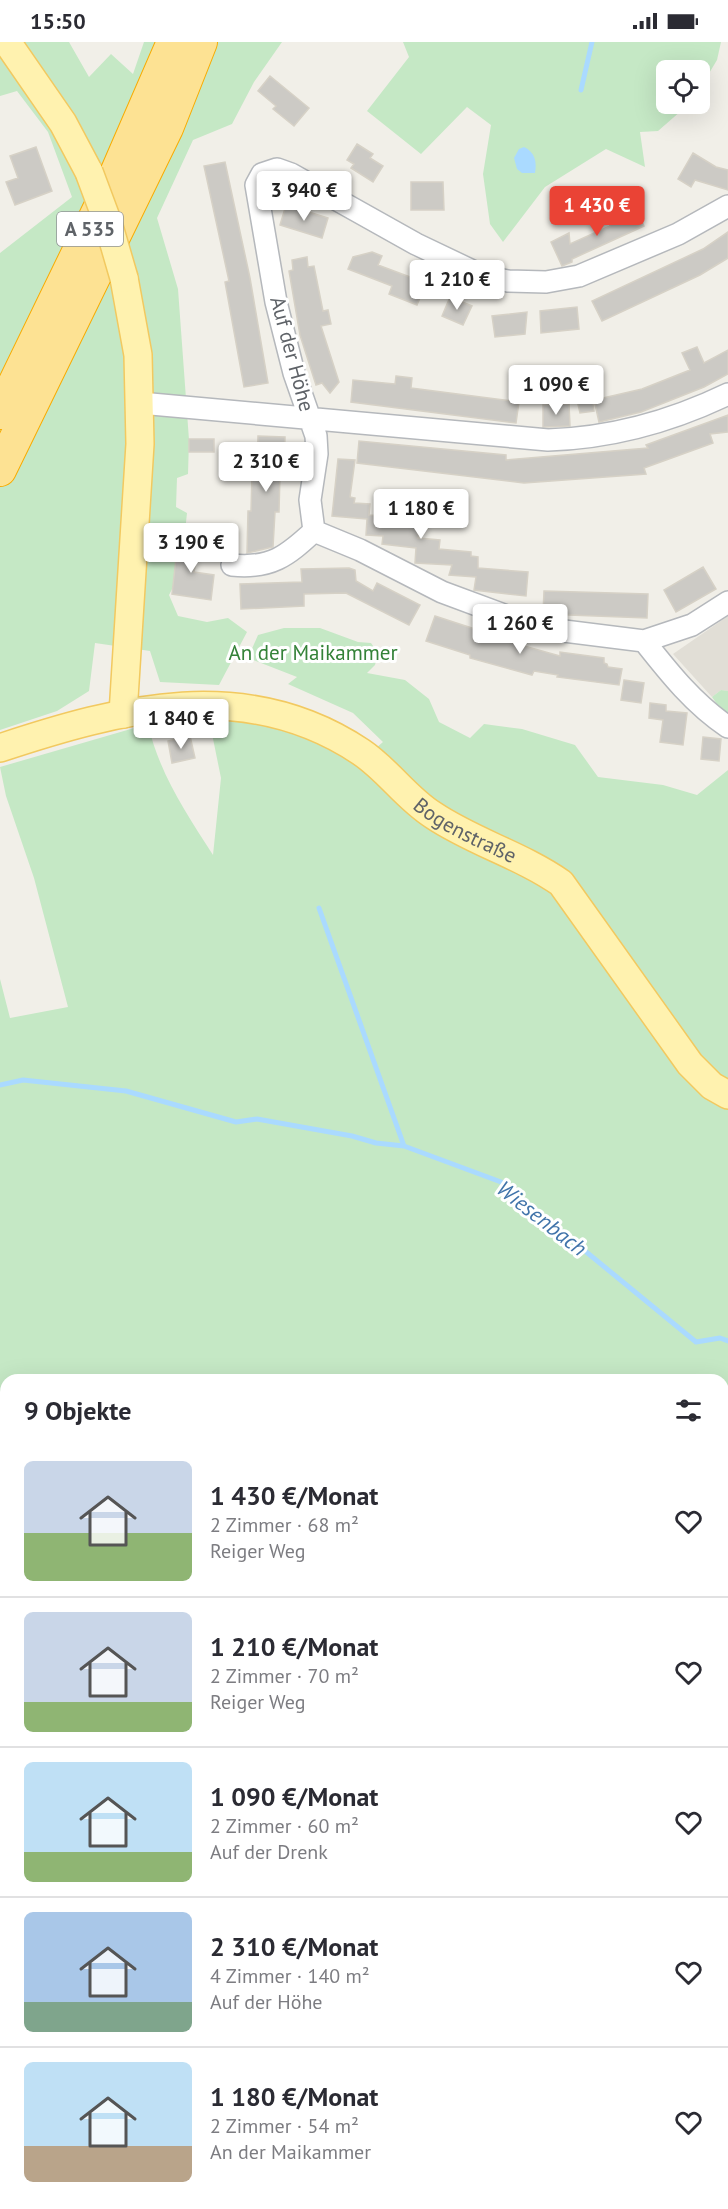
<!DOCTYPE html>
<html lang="de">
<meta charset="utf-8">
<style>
body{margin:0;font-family:"PT Sans",sans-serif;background:#f7f7f7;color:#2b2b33;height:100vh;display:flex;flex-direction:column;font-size:22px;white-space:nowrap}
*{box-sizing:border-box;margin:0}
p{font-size:20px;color:#7c7c81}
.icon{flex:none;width:33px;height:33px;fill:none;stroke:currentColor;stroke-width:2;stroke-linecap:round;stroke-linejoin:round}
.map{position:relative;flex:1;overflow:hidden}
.side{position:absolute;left:0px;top:1332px;width:729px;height:836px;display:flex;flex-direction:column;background:#fff;border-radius:18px 18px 0 0;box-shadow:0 6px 24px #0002}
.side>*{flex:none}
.buttons{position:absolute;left:656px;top:18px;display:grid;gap:12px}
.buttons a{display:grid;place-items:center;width:54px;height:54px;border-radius:9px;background:#fff;box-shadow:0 6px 24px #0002;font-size:30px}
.price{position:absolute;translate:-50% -51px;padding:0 14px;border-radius:6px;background:#fff;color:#222;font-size:20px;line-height:39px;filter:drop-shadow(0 2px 3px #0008)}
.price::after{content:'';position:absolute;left:50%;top:36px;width:18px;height:14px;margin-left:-9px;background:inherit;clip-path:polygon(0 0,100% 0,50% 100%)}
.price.on{background:#ea4335;color:#fff}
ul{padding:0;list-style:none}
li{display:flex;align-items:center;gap:18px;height:150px;padding:0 24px}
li+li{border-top:2px solid #e1e1e2}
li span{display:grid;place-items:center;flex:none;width:168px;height:120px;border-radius:9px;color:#555}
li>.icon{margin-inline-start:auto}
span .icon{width:72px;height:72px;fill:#fffc;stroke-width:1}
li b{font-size:26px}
h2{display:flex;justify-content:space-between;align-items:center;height:72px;padding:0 24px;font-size:26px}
.status{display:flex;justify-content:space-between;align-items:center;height:42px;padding:0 30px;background:#fff;direction:ltr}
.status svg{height:16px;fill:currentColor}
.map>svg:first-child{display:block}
.education{fill:#e1ded6}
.green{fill:#c5e8c5}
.water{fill:#aadaff}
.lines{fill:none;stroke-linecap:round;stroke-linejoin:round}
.stream{stroke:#aadaff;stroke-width:5}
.building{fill:#cccac5;stroke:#d6d1c6;stroke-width:1.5}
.minor-casing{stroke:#b5b8bc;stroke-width:24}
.major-casing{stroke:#f2c960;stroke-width:30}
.highway-casing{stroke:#f9ab00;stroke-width:34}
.minor{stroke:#fff;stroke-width:21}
.major{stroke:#fff2af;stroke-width:27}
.highway{stroke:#fde293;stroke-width:32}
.major-bridge-casing{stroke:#f2c960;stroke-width:30;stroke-linecap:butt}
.major-bridge{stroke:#fff2af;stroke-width:27}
.labels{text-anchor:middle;stroke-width:6;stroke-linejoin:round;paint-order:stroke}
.shield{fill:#fff;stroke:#8f9295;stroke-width:1.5}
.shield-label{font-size:20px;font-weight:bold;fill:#5f6368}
.street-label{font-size:21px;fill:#5f6368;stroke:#fff}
.park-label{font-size:21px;fill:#348238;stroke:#fff}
.water-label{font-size:22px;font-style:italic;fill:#4174aa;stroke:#fff}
</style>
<div class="status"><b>15:50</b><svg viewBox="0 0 49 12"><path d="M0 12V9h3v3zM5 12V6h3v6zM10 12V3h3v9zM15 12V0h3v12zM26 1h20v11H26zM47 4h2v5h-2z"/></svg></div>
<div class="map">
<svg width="728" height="2167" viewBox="0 0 728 2167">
<rect width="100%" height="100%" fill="#f1efe8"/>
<path class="education" d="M728,574v75l-7,-1 -9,7 -39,-43z"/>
<path class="green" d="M0,0h69l20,35 22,-23 22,20 11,-32h138l-28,40 -22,42 -39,16 -36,78 21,71 11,151 -1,34 -11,4 -1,29 11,6c-3,27 -4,58 -18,82l9,21 29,6 21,-4 19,14 -28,53 -59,-3 -10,-31 -55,-8 -6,48 -32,20 -57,19v-477l72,-56 -24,-65 -31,-41 -17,5z
M403,0h318l-4,18 -18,30v-20h-33v34h23l-31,27 -18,1 5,35 -39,-18 -61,38 -42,55 -13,-18 -7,-50 8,-49 -24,-18 -46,47 -54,-43 42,-54z
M284,586h36l38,14 13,1 7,10 -3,12 -8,8 38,7 24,19 10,23 31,16 14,-14 38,5 53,16 23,32 65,8 34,10 31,-25v1223l-5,-1v-612h-717v236l-6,2v-639l10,39 58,-11 -34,-129 -28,-82 -6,-29 148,-43c11,49 38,89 65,131l8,-77 -12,-59 73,5 78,38 23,-20 -30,-29 -65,-29 9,-7 -49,-19 10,-23z
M721,648l7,1v29l-16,-23z
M0,1884l6,1v277h717v-80l5,2v83h-728z"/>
<path class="water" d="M524,105c11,5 13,15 11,26h-13l-5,-4 -3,-11 5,-9z"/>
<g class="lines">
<path class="stream" d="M581,48l11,-48
M319,866l85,238 97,36 195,160 24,-4 8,3
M0,1043l23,-5 103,11 110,31 21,-3 95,17 24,7 28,3
M0,2023l6,4
M174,2162l9,5"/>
</g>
<path class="building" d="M270,34l39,32 -15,18 -21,-17 3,-3 -18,-15z
M357,102l16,10 -3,4 13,8 -10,16 -22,-14 3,-4 -7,-4z
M36,105l16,44 -37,14 -9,-23 12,-4 -8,-22z
M693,111l23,14 12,3v20l-33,-10 -4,7 -13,-8z
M225,120l25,116 18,105 -24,4 -19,-105 4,-1 -25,-115z
M411,140h32l1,28h-33z
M286,163l42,13 -6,20 -42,-13z
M627,169l2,5 9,-4 6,14 -72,33v3l-10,4 -11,-24 18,-9 1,11 40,-18 -3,-6z
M728,190v26l-28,17 -98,46 -10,-20 111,-52z
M372,210l10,4 -4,9 48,18 -9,22 -28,-11 3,-8 -44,-17 5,-12z
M307,215l1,10 6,-1 9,45 5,-1 3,14 -10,2 18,56 -9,11 -8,-10 -6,2 -16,-50 -11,-64 4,-1 -1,-10z
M450,255l22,9 -9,19 -21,-9z
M577,265l2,22 -38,4 -1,-22z
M527,270l-2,22 -30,3 -3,-21z
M697,305l7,16 24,-13v24l-24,13 -63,25 -42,10 -5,-22 48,-11 48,-19 -8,-17z
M396,334l16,2 -1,10 108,14 -3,21 -165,-21 2,-22 42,4z
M592,355l2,14 -14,2 -3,-13z
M569,362l1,22 -27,1v-22z
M728,373v17l-18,2 3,9 -69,25 2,6 -122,9 -167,-20 2,-22 147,14v5l142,-12 -2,-3z
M258,394l27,1 -1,38 -4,-1 -1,38h-4l-2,35 -26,6 1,-42h3l1,-37h5z
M189,397h25v13h-25z
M338,417l17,1 -5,37 5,1 -1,5 16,1 -1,11 52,2 -3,21 22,2 -1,9 32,3v4l7,1v11l50,4 -2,24 -52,-6 2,-13 -27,-2 3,-10 -37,-2 1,-15 -34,-4 1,-8 -17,-1 1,-16 -35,-3z
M178,499l21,3 -5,28 20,3 -3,25 -39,-6z
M703,525l13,22 -40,23 -12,-22z
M349,526l6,2 1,11 17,10 4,-8 43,22 -11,20 -63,-32 -42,1v12l-63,3 -1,-25 62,-2 -1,-13z
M544,549l104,3 -1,24 -104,-4z
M435,574l43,14 -1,3 83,23v-4l44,6v5l3,1 1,3 14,2 -3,16 -62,-8 1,-2 -24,-4 -2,4 -62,-17v-3l-44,-14z
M624,638l20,3 -3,20 -20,-3z
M650,661l16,2v6l21,2 -4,32 -23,-3 3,-22 -14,-2z
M190,694l5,22 -23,5 -4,-22z
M703,695l18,2 -2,22 -18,-2z"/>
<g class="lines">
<defs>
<path id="minor" d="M140,361l408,37c63,-2 124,-19 180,-46
M314,489l-4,-31 7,-46 -1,-18 -22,-63 -18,-71 -20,-117 6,-11 15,-5 14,5 125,70 67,32 25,5 38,1 33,-6 99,-42 50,-28
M314,489l46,19 82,42 89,33 25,5 88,11 48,-16 36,-23
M232,523c39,4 55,-9 82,-34
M644,599c26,33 50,63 84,86"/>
<g id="major">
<path d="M7,0l56,81 26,49"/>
<path d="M123,672l17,-270 -2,-89 -14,-77"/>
<path id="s1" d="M0,706c121,-40 246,-73 361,4 27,18 45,46 72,63 40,27 88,40 128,68l129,181 22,22 16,9"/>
</g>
<path id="highway" d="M0,371l114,-235 59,-136
M0,428l167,-342 34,-86"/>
</defs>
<use href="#minor" class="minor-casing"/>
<use href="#major" class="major-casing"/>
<use href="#highway" class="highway-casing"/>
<use href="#minor" class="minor"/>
<use href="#major" class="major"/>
<use href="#highway" class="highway"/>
<defs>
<path id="major-bridge" d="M89,130l19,51 16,55"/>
</defs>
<use href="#major-bridge" class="major-bridge-casing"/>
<use href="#major-bridge" class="major-bridge"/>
</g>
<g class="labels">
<rect class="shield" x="57" y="170" width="66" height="34" rx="4.5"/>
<g class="shield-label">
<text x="90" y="194">A 535</text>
</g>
<g class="street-label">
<text transform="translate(292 312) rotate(75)" y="7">Auf der Höhe</text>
<text dy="7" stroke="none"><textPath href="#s1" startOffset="507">Bogenstraße</textPath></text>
</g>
<g class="park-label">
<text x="313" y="618">An der Maikammer</text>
</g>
<g class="water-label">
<text transform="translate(542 1176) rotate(38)" y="8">Wiesenbach</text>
</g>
</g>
</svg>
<div class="buttons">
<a><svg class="icon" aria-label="locate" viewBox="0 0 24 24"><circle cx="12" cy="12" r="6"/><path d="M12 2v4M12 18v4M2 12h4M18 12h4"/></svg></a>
</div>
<b class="price" style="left:304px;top:180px">3 940 €</b>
<b class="price on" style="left:597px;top:195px">1 430 €</b>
<b class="price" style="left:457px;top:269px">1 210 €</b>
<b class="price" style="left:556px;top:374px">1 090 €</b>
<b class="price" style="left:266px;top:451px">2 310 €</b>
<b class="price" style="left:421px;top:498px">1 180 €</b>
<b class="price" style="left:191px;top:532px">3 190 €</b>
<b class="price" style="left:520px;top:613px">1 260 €</b>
<b class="price" style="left:181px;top:708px">1 840 €</b>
<section class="side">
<h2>9 Objekte<svg class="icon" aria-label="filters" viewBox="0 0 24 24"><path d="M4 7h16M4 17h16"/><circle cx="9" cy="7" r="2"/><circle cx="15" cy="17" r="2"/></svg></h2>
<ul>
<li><span style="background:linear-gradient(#c9d6e8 60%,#8fb573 0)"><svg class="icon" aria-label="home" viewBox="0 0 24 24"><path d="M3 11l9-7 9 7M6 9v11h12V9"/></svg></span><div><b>1 430 €/Monat</b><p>2 Zimmer · 68 m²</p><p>Reiger Weg</p></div><svg class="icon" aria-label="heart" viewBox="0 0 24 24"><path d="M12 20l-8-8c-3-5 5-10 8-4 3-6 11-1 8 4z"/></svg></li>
<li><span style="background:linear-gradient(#c9d6e8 75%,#8fb573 0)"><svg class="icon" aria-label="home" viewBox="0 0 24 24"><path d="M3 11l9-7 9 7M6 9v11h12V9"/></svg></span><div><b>1 210 €/Monat</b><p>2 Zimmer · 70 m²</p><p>Reiger Weg</p></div><svg class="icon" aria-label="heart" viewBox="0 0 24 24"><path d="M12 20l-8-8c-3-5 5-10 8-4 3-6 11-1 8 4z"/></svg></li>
<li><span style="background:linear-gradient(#bfe0f5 75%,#8fb573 0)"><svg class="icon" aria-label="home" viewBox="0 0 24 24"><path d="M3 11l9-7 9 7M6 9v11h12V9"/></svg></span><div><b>1 090 €/Monat</b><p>2 Zimmer · 60 m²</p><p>Auf der Drenk</p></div><svg class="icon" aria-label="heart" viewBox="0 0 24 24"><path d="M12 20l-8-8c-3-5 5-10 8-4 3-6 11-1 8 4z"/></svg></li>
<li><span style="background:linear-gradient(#a9c7e8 75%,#7fa58c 0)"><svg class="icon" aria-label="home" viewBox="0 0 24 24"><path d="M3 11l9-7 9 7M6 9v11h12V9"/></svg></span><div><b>2 310 €/Monat</b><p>4 Zimmer · 140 m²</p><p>Auf der Höhe</p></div><svg class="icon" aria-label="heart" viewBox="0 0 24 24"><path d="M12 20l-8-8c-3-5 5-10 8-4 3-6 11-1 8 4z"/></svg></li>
<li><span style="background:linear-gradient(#bfe0f5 70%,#b9a48a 0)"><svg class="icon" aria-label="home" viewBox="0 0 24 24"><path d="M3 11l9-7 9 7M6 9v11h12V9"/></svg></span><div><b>1 180 €/Monat</b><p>2 Zimmer · 54 m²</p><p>An der Maikammer</p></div><svg class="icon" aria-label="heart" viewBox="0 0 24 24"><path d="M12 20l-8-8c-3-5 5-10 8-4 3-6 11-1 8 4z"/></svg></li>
</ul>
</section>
</div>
